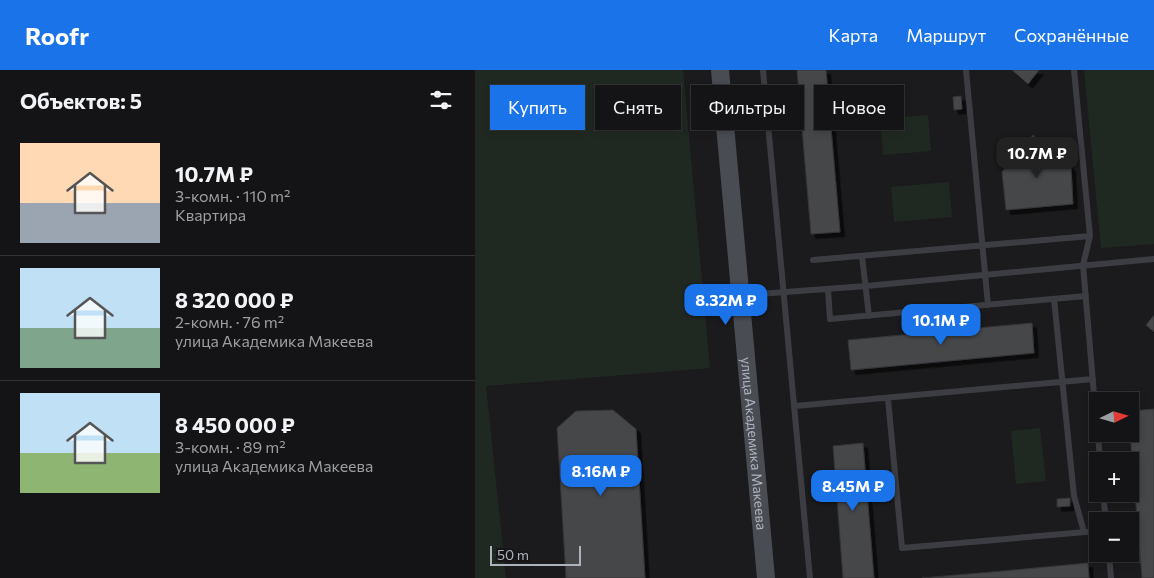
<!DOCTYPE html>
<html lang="ru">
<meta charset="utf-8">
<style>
body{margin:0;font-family:Commissioner,sans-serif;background:#1d1d1f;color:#f1f3f6;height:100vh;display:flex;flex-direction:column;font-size:19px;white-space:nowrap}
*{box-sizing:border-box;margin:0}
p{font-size:16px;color:#9d9ea1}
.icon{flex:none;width:28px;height:28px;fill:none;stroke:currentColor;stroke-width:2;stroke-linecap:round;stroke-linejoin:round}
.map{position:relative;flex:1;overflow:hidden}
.details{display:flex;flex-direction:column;background:#141416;width:475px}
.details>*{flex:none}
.guide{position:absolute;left:15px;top:15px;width:475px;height:45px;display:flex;gap:10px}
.needle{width:32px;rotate:85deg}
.fabs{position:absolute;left:614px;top:322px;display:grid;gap:10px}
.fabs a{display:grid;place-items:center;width:50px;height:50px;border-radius:0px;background:#141416;box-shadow:0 2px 8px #0003,0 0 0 1px #333335;font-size:25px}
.scale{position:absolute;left:15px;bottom:12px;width:91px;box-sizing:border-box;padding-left:5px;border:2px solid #adb3bd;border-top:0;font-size:14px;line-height:18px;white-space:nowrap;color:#adb3bd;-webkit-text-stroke:4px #161618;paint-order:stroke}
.price{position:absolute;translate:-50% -42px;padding:0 11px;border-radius:10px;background:#1a73e8;color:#fff;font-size:16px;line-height:32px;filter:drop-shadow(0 1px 2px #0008)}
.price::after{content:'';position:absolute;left:50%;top:30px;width:15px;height:11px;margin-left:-8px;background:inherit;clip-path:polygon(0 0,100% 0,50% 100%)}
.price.active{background:#222;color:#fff}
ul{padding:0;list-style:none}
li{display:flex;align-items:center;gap:15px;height:125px;padding:0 20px}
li+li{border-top:1px solid #333335}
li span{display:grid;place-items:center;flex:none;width:140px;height:100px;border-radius:0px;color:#555}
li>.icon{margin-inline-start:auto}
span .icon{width:60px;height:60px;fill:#fffc;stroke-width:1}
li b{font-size:21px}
h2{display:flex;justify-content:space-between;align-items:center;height:60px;padding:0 20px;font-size:21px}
.chip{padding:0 18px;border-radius:0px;background:#141416;box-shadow:0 2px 8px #0003,0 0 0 1px #333335;font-size:18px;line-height:45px}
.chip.active{background:#1a73e8;color:#fff}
header{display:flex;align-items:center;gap:30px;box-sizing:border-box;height:70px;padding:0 25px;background:#1a73e8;color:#fff}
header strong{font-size:24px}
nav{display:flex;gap:28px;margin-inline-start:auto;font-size:18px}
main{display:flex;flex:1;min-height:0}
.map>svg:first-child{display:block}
.green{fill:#202921}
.building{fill:#45464a;stroke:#353539;filter:url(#shadow)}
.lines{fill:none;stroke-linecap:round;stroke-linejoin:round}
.lane{stroke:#3c3d43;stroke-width:6}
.secondary{stroke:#494c53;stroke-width:18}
.labels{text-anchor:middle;stroke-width:5;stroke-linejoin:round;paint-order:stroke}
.street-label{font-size:14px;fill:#adb3bd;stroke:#161618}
</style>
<header>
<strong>Roofr</strong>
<nav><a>Карта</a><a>Маршрут</a><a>Сохранённые</a></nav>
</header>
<main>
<section class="details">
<h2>Объектов: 5<svg class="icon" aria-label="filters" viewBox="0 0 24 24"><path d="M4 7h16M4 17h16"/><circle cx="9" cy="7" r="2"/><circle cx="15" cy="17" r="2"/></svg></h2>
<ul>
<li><span style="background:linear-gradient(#ffd9b3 60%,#9aa5b1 0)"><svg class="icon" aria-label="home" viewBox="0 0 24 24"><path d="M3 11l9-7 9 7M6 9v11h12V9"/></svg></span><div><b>10.7M ₽</b><p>3-комн. · 110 m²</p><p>Квартира</p></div></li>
<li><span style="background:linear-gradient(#bfe0f5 60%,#7fa58c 0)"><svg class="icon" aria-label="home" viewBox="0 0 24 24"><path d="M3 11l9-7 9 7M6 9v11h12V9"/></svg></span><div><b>8 320 000 ₽</b><p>2-комн. · 76 m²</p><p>улица Академика Макеева</p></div></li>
<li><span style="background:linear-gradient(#bfe0f5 60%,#8fb573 0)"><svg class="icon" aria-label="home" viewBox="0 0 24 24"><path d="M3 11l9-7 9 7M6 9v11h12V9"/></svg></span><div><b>8 450 000 ₽</b><p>3-комн. · 89 m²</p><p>улица Академика Макеева</p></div></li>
</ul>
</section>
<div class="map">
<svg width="679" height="508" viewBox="0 0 679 508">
<defs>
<filter id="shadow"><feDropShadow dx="4.5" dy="4.5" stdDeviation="0" flood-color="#0009"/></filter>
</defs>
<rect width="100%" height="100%" fill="#1b1b1d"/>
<path class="green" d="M0,0h208l27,298 -224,18 20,192h-31z
M609,0h70v174l-53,4z
M453,45l3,36 -48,4 -3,-36z
M474,112l3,35 -58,5 -3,-35z
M565,358l6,53 -30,3 -5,-53z"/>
<path class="building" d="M322,0h29l14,162 -29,2z
M537,0h27l-11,14z
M486,26l1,13 -8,1 -1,-13z
M558,65l38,32 2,37 -67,6 -4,-38z
M679,245v17l-8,-7z
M557,253l2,30 -183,17 -3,-30z
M679,339v169h-12l-12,-144v-23z
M138,340l23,19 9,149h-79l-9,-150 19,-17z
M388,373l11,135h-31l-10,-132z
M595,428v8l-13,1v-8z
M613,493l1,15h-167l81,-7z"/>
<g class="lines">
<path class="lane" d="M288,0l47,508
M491,0l22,235
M599,0l16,166 -7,29 14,165
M387,186l7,60
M338,190l277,-24
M353,219l2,30 256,-23
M266,226l17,-2 108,-8 288,-27
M579,229l20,197 10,36
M413,329l14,149 195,-17
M320,336l298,-27
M623,364l2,27
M628,424l3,27
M634,484l2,24"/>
<path class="secondary" id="s1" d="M245,0l46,508"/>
</g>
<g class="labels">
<g class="street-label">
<text dy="5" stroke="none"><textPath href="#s1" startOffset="375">улица Академика Макеева</textPath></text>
</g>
</g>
</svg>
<div class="fabs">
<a><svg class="needle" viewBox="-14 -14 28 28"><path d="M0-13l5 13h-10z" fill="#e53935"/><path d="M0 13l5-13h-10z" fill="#9d9ea1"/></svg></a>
<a>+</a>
<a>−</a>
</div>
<div class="scale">50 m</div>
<b class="price active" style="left:562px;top:109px">10.7M ₽</b>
<b class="price" style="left:251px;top:256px">8.32M ₽</b>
<b class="price" style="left:466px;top:276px">10.1M ₽</b>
<b class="price" style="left:126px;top:427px">8.16M ₽</b>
<b class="price" style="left:378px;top:442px">8.45M ₽</b>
<div class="guide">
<a class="chip active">Купить</a>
<a class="chip">Снять</a>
<a class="chip">Фильтры</a>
<a class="chip">Новое</a>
</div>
</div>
</main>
